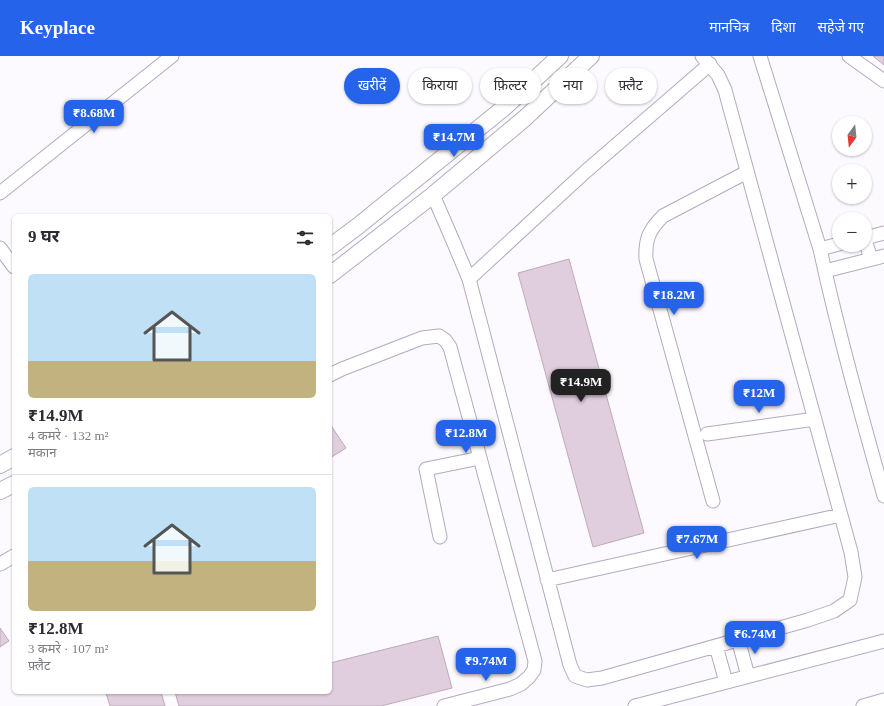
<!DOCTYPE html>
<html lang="hi">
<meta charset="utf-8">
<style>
body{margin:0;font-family:"Times New Roman","Noto Sans Devanagari",serif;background:#f7f7f7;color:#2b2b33;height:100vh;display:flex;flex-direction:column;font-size:15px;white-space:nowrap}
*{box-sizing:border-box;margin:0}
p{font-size:13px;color:#7c7c81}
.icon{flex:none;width:22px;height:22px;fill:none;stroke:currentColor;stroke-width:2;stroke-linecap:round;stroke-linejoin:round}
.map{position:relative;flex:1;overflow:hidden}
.panel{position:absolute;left:12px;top:158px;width:320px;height:480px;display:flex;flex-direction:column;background:#fff;border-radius:6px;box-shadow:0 1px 3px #0004}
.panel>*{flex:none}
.banner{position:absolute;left:344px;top:12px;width:380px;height:36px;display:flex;gap:8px}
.needle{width:26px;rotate:195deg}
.buttons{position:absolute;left:832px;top:60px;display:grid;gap:8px}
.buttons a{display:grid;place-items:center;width:40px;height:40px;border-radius:50%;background:#fff;box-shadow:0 1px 3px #0004;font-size:20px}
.price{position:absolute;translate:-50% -34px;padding:0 9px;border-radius:8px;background:#2563eb;color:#fff;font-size:13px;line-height:26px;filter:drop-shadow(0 1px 2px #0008)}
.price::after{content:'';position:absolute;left:50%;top:24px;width:12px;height:9px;margin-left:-6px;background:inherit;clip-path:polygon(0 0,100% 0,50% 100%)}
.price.active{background:#222;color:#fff}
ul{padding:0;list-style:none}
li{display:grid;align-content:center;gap:8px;height:212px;padding:0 16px}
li+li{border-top:1px solid #e1e1e2}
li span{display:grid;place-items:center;height:124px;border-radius:6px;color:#555}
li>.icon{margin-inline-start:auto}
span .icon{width:72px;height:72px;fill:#fffc;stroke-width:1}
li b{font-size:17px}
h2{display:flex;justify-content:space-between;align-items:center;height:48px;padding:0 16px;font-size:17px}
.chip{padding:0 14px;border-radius:18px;background:#fff;box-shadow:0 1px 3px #0004;font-size:14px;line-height:36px}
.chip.active{background:#2563eb;color:#fff}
header{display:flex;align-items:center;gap:24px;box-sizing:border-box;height:56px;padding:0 20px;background:#2563eb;color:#fff}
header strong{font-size:19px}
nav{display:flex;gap:22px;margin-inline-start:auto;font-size:14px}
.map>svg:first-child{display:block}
.building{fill:#e0cede;stroke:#bcabba}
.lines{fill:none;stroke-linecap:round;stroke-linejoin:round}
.minor-casing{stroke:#b3aabe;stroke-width:15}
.tertiary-casing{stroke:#b3aabe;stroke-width:18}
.minor{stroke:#fff;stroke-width:13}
.tertiary{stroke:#fff;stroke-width:16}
</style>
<header>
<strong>Keyplace</strong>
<nav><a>मानचित्र</a><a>दिशा</a><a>सहेजे गए</a></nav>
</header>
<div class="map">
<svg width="884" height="650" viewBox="0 0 884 650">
<rect width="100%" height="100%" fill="#fcfafe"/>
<path class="building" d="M873,0h11v9z
M569,203l75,274 -51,14 -75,-274z
M330,368l16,24 -16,10z
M0,572l9,13 -9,6z
M438,580l14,52 -71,18h-202l-4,-14h155v-29z
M110,636h51l4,14h-55l-4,-13z"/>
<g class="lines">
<defs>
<path id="minor" d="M760,0l60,193c18,83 41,165 64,247
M849,0l35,25
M0,137l172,-137
M433,139l20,46 16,38 101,386 5,11 12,4 15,-2 206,-58 26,-9 16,-11 5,-23 -4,-25 -126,-462 -7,-15 -16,-19
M865,182l19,-5
M865,184l6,19
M0,192l14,19
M820,193l19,-5
M825,215l59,-15
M469,223l116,-107 125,-108
M330,319l12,-6 80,-31 17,-2 6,4 5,7 85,314 -1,9 -5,7 -8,7 -11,5 -66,17
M707,378l108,-15
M713,445l-67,-242c-1,-20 3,-29 17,-43l84,-44
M440,481l-14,-68 54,-11
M0,508l14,-8
M547,524l294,-65
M738,583l10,37
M716,590l10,36
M635,650l249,-65
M863,650l21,-6"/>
<path id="tertiary" d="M330,191l28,-21 147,-119 55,-51
M330,219l103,-80 92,-77 66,-62
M0,409l14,-8
M0,435l14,-7"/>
</defs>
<use href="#minor" class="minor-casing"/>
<use href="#tertiary" class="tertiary-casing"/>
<use href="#minor" class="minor"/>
<use href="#tertiary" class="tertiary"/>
</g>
</svg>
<div class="buttons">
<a><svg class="needle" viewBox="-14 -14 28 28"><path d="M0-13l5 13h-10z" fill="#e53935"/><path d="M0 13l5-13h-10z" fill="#7c7c81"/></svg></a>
<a>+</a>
<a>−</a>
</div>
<b class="price" style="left:94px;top:78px">₹8.68M</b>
<b class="price" style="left:454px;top:102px">₹14.7M</b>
<b class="price" style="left:674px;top:260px">₹18.2M</b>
<b class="price active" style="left:581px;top:347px">₹14.9M</b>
<b class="price" style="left:759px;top:358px">₹12M</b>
<b class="price" style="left:466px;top:398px">₹12.8M</b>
<b class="price" style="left:697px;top:504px">₹7.67M</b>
<b class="price" style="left:755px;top:599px">₹6.74M</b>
<b class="price" style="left:486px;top:626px">₹9.74M</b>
<div class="banner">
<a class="chip active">खरीदें</a>
<a class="chip">किराया</a>
<a class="chip">फ़िल्टर</a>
<a class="chip">नया</a>
<a class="chip">फ़्लैट</a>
</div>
<section class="panel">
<h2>9 घर<svg class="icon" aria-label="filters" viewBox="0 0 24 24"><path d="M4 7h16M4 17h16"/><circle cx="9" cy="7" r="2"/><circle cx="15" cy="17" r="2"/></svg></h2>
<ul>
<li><span style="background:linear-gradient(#bfe0f5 70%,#c2b280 0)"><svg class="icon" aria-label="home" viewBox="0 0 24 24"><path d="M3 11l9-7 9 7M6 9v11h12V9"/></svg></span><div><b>₹14.9M</b><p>4 कमरे · 132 m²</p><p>मकान</p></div></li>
<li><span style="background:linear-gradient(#bfe0f5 60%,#c2b280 0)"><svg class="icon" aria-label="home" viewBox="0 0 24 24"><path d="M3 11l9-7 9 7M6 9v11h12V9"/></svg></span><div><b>₹12.8M</b><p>3 कमरे · 107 m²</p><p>फ़्लैट</p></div></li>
</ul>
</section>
</div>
